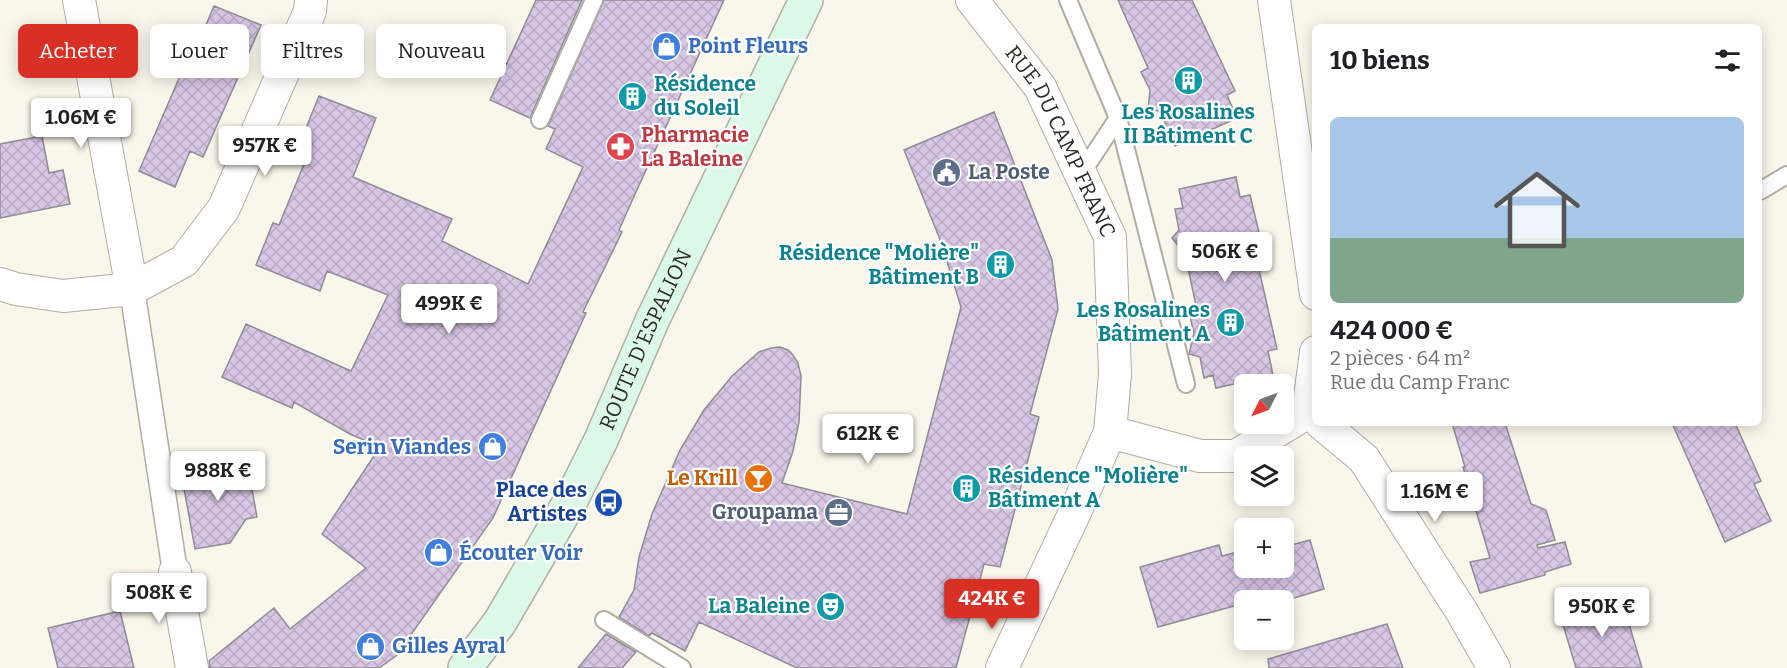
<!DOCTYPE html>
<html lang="fr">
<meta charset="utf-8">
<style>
body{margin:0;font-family:Bitter,serif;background:#f6f6f6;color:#202124;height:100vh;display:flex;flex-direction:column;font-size:22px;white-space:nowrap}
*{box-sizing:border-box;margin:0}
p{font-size:20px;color:#757577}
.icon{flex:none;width:33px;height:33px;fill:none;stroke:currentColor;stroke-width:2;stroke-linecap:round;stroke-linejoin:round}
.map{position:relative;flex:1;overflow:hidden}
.details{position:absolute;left:1312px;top:24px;width:450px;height:402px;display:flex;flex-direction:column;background:#fff;border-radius:9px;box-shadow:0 3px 15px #0003}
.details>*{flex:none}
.guide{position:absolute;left:18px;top:24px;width:570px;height:54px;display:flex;gap:12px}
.needle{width:39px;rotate:228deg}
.controls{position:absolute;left:1234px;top:374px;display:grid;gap:12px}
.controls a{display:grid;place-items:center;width:60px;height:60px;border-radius:9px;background:#fff;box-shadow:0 3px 15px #0003;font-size:30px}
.price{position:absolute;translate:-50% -51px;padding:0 14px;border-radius:6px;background:#fff;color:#222;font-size:20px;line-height:39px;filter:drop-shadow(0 2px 3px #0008)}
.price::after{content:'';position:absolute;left:50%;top:36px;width:18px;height:14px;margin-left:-9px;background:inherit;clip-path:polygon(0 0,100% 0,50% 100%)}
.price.on{background:#d93025;color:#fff}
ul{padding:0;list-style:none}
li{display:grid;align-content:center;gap:12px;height:318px;padding:0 18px}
li span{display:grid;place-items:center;height:186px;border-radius:9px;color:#555}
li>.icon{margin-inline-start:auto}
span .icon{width:108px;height:108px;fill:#fffc;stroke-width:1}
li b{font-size:26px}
h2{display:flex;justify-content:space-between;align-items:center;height:72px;padding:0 18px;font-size:26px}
.pill{padding:0 21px;border-radius:9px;background:#fff;box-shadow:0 3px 15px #0003;font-size:21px;line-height:54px}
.pill.on{background:#d93025;color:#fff}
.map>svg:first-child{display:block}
.building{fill:url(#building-cross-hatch);stroke:#918b95;stroke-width:1.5}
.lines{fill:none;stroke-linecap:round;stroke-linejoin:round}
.service-casing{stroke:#b0aea2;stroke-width:20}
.pedestrian-casing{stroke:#b0aea2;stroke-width:27}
.minor-casing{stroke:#b0aea2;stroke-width:34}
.secondary-casing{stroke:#b0aea2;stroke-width:36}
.service{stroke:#fff;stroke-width:16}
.pedestrian{stroke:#fff;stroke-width:24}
.minor{stroke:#fff;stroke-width:32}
.secondary{stroke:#dcf9e8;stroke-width:33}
.labels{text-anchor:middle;stroke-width:4.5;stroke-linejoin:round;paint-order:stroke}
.shop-label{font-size:21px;font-weight:bold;fill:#366cbe;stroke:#fff;text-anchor:start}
.culture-label{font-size:21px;font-weight:bold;fill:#0d838f;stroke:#fff;text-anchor:end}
.health-label{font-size:21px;font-weight:bold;fill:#be3a42;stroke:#fff;text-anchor:start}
.street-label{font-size:21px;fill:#2b2a26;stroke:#fff}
.service-label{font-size:21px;font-weight:bold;fill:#4e5e75;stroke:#fff;text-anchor:start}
.food-label{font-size:21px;font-weight:bold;fill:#c56008;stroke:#fff;text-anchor:end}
.transit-label{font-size:21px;font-weight:bold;fill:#164399;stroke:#fff;text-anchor:end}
</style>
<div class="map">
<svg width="1787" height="668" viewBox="0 0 1787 668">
<defs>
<pattern id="building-cross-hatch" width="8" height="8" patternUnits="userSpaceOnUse" patternTransform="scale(1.5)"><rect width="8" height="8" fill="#d8c6e5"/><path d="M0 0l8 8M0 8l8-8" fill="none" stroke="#baaac4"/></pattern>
</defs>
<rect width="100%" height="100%" fill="#f9f7eb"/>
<path class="building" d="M536,0h46l-52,118 -40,-18z
M604,0h120l-88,192 -17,38 3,2 -39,80 3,1 -93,205 -97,138 -17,12h-169l-1,-7 65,-53 16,21 76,-61 -44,-34 58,-87 -30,-13 -56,-32 -2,6 -70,-31 24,-53 105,47 37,-76 -61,-24 -7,20 -64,-26 17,-42 6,2 28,-68 -11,-4 23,-57 57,22 -23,59 99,42 -10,22 86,43 55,-117 -37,-18 9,-20 -7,-3z
M1118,0h74l43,91 -8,4 10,23 -62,28 -15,-35 -12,-1 2,-20 -9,-18 7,-4z
M214,6l47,19 -58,132 -13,-6 -15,36 -36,-16 57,-132 2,5z
M994,112l58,148 6,49 -28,105 9,3 -39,150 -16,-3 -28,104h-159l-98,-46 -14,29 -33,-18 -3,3 -30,-19 15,-27 5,-33 13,-43 28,-64 24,-40 28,-34 27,-24 12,-4 9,-1 8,3 5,5 5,8 3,13 -2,46 -6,29 -11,32 125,31 54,-207 -20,-65 -37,-92z
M42,136l7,37 14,-3 7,34 -70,14v-74z
M1236,177l4,20 10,-2 12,50 -8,2 23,102 -9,2 5,24 -57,13 -3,-13 -9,3 -4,-21 -11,-3 5,-21 -5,-21 8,-2 -12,-56 -13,-16 7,-8 -4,-21 8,-1 -4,-19z
M1452,423h53l26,81 15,6 9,30 -18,5 1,3 27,-6 6,22 -26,8v3l-65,18 -10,-31 20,-4 -27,-91h2z
M1672,423h63l26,58 -7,3 17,37 -46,21z
M247,461l10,56 -11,2 -16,24 -35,6 -14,-77z
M1310,540l14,49 -40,12v-9l-29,8h-10v3l-87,24 -18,-60 79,-22 3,11 23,-6v17h39v-20z
M1622,600l20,68h-66l-15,-50z
M120,611l14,57h-76l-10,-40z
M1387,624l16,44h-134l-1,-9z
M606,634l30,18 -14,16h-44z"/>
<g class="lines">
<defs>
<path id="service" d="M1068,0l50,118 -37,56
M1118,118l68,266
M540,120l54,-120
M1760,191l27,-16
M604,620l78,48"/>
<path id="pedestrian" d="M132,289l43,283"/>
<g id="minor">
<path d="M79,0l53,289"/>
<path id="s1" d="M972,0l68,87 70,150 5,137 -5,58 -35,80 -73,156"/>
<path d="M1274,0l42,294"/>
<path d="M0,284l16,5 47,7 69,-7 52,-28 40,-53 86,-197 1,-11"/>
<path d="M1308,412l8,-60"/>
<path d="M1321,423l43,36 98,153 32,56"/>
<path d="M1110,432l90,24h36l72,-44"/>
<path d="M175,572l17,96"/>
</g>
<g id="secondary">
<path id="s2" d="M465,668l35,-46 72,-124 29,-58 51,-119 154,-321"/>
</g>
</defs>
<use href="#service" class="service-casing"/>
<use href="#pedestrian" class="pedestrian-casing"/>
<use href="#minor" class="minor-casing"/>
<use href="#secondary" class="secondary-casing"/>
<use href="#service" class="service"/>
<use href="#pedestrian" class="pedestrian"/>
<use href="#minor" class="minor"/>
<use href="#secondary" class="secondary"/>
</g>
<defs>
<symbol id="shop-disc" viewBox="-11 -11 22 22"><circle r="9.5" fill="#3f7fe0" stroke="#fff"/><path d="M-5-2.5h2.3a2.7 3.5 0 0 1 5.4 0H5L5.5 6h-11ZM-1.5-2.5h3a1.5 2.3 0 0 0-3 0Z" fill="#fff"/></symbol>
<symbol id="building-disc" viewBox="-11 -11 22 22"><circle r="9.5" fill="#0f9aa8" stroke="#fff"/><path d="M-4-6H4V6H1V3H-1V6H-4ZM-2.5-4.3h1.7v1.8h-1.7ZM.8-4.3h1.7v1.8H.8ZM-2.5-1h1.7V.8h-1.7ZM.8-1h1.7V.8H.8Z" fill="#fff"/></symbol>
<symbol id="pharmacy-disc" viewBox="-11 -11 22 22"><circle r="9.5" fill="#e0444e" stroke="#fff"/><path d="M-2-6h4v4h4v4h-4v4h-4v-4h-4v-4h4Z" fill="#fff"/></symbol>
<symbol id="civic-disc" viewBox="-11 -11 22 22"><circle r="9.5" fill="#5c6f8a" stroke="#fff"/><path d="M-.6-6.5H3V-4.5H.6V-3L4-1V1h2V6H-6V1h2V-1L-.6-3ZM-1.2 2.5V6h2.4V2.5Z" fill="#fff"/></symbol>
<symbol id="bar-disc" viewBox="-11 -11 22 22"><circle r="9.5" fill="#e8710a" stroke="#fff"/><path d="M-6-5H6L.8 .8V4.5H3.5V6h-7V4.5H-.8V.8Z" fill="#fff"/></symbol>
<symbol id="bus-disc" viewBox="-11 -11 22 22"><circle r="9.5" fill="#1a4fb4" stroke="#fff"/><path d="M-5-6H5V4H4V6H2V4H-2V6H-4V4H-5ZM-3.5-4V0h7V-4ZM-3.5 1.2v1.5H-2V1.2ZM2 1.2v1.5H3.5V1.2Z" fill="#fff"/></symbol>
<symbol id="office-disc" viewBox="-11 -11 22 22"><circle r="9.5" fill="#5c6f8a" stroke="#fff"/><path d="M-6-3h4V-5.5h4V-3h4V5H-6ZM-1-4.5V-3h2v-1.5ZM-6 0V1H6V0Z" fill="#fff"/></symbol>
<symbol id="theatre-disc" viewBox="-11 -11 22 22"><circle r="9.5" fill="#0f9aa8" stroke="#fff"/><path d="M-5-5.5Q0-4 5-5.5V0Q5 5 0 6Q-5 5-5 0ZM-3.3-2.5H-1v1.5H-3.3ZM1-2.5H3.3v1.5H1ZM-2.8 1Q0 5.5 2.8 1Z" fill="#fff"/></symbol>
</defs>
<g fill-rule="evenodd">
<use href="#shop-disc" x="650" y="30" width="33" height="33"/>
<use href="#building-disc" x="1172" y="64" width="33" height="33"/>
<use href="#building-disc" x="616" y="80" width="33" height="33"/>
<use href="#pharmacy-disc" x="604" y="130" width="33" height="33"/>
<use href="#civic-disc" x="930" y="156" width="33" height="33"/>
<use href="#building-disc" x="984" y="248" width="33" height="33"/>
<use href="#building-disc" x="1214" y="306" width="33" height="33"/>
<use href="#shop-disc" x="476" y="430" width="33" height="33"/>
<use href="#bar-disc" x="742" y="462" width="33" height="33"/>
<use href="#building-disc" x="950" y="472" width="33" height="33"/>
<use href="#bus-disc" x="592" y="486" width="33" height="33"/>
<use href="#office-disc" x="822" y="496" width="33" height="33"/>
<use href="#shop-disc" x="422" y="536" width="33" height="33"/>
<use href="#theatre-disc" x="814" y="590" width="33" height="33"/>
<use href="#shop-disc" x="354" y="630" width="33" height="33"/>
</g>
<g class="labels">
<g class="shop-label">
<text x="688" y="53">Point Fleurs</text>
<text x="471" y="454" text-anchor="end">Serin Viandes</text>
<text x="459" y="560">Écouter Voir</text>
<text x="392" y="653">Gilles Ayral</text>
</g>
<g class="culture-label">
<text x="654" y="91" text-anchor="start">Résidence<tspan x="654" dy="24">du Soleil</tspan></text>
<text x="1188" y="119" text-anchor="middle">Les Rosalines<tspan x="1188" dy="24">II Bâtiment C</tspan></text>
<text x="979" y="260">Résidence "Molière"<tspan x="979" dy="24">Bâtiment B</tspan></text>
<text x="1210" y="317">Les Rosalines<tspan x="1210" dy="24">Bâtiment A</tspan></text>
<text x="988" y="483" text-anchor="start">Résidence "Molière"<tspan x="988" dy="24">Bâtiment A</tspan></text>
<text x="810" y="613">La Baleine</text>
</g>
<g class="health-label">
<text x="641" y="142">Pharmacie<tspan x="641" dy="24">La Baleine</tspan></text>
</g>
<g class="street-label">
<text dy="7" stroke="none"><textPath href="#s1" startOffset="168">RUE DU CAMP FRANC</textPath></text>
<text dy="7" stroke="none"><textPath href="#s2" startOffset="376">ROUTE D'ESPALION</textPath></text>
</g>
<g class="service-label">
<text x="968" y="179">La Poste</text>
<text x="818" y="519" text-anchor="end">Groupama</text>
</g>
<g class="food-label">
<text x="738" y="485">Le Krill</text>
</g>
<g class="transit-label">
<text x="587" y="497">Place des<tspan x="587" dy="24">Artistes</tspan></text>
</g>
</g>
</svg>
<div class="controls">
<a><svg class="needle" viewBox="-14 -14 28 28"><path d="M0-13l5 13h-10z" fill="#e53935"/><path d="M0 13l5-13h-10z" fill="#757577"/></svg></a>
<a><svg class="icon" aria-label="layers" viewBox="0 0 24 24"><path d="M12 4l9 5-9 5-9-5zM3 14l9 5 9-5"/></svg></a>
<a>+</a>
<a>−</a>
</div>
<b class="price" style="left:81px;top:149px">1.06M €</b>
<b class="price" style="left:265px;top:177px">957K €</b>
<b class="price" style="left:1225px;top:283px">506K €</b>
<b class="price" style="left:449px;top:335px">499K €</b>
<b class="price" style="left:868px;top:465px">612K €</b>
<b class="price" style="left:218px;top:502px">988K €</b>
<b class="price" style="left:1435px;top:523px">1.16M €</b>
<b class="price" style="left:159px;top:624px">508K €</b>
<b class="price on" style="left:992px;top:630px">424K €</b>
<b class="price" style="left:1602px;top:638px">950K €</b>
<div class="guide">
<a class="pill on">Acheter</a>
<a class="pill">Louer</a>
<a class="pill">Filtres</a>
<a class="pill">Nouveau</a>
</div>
<section class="details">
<h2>10 biens<svg class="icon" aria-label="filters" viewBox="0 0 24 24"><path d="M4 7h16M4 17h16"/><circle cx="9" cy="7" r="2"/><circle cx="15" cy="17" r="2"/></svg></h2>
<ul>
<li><span style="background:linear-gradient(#a9c7e8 65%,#7fa58c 0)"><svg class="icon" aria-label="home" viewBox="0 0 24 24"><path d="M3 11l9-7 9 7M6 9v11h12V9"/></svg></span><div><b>424 000 €</b><p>2 pièces · 64 m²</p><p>Rue du Camp Franc</p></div></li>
</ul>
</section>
</div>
